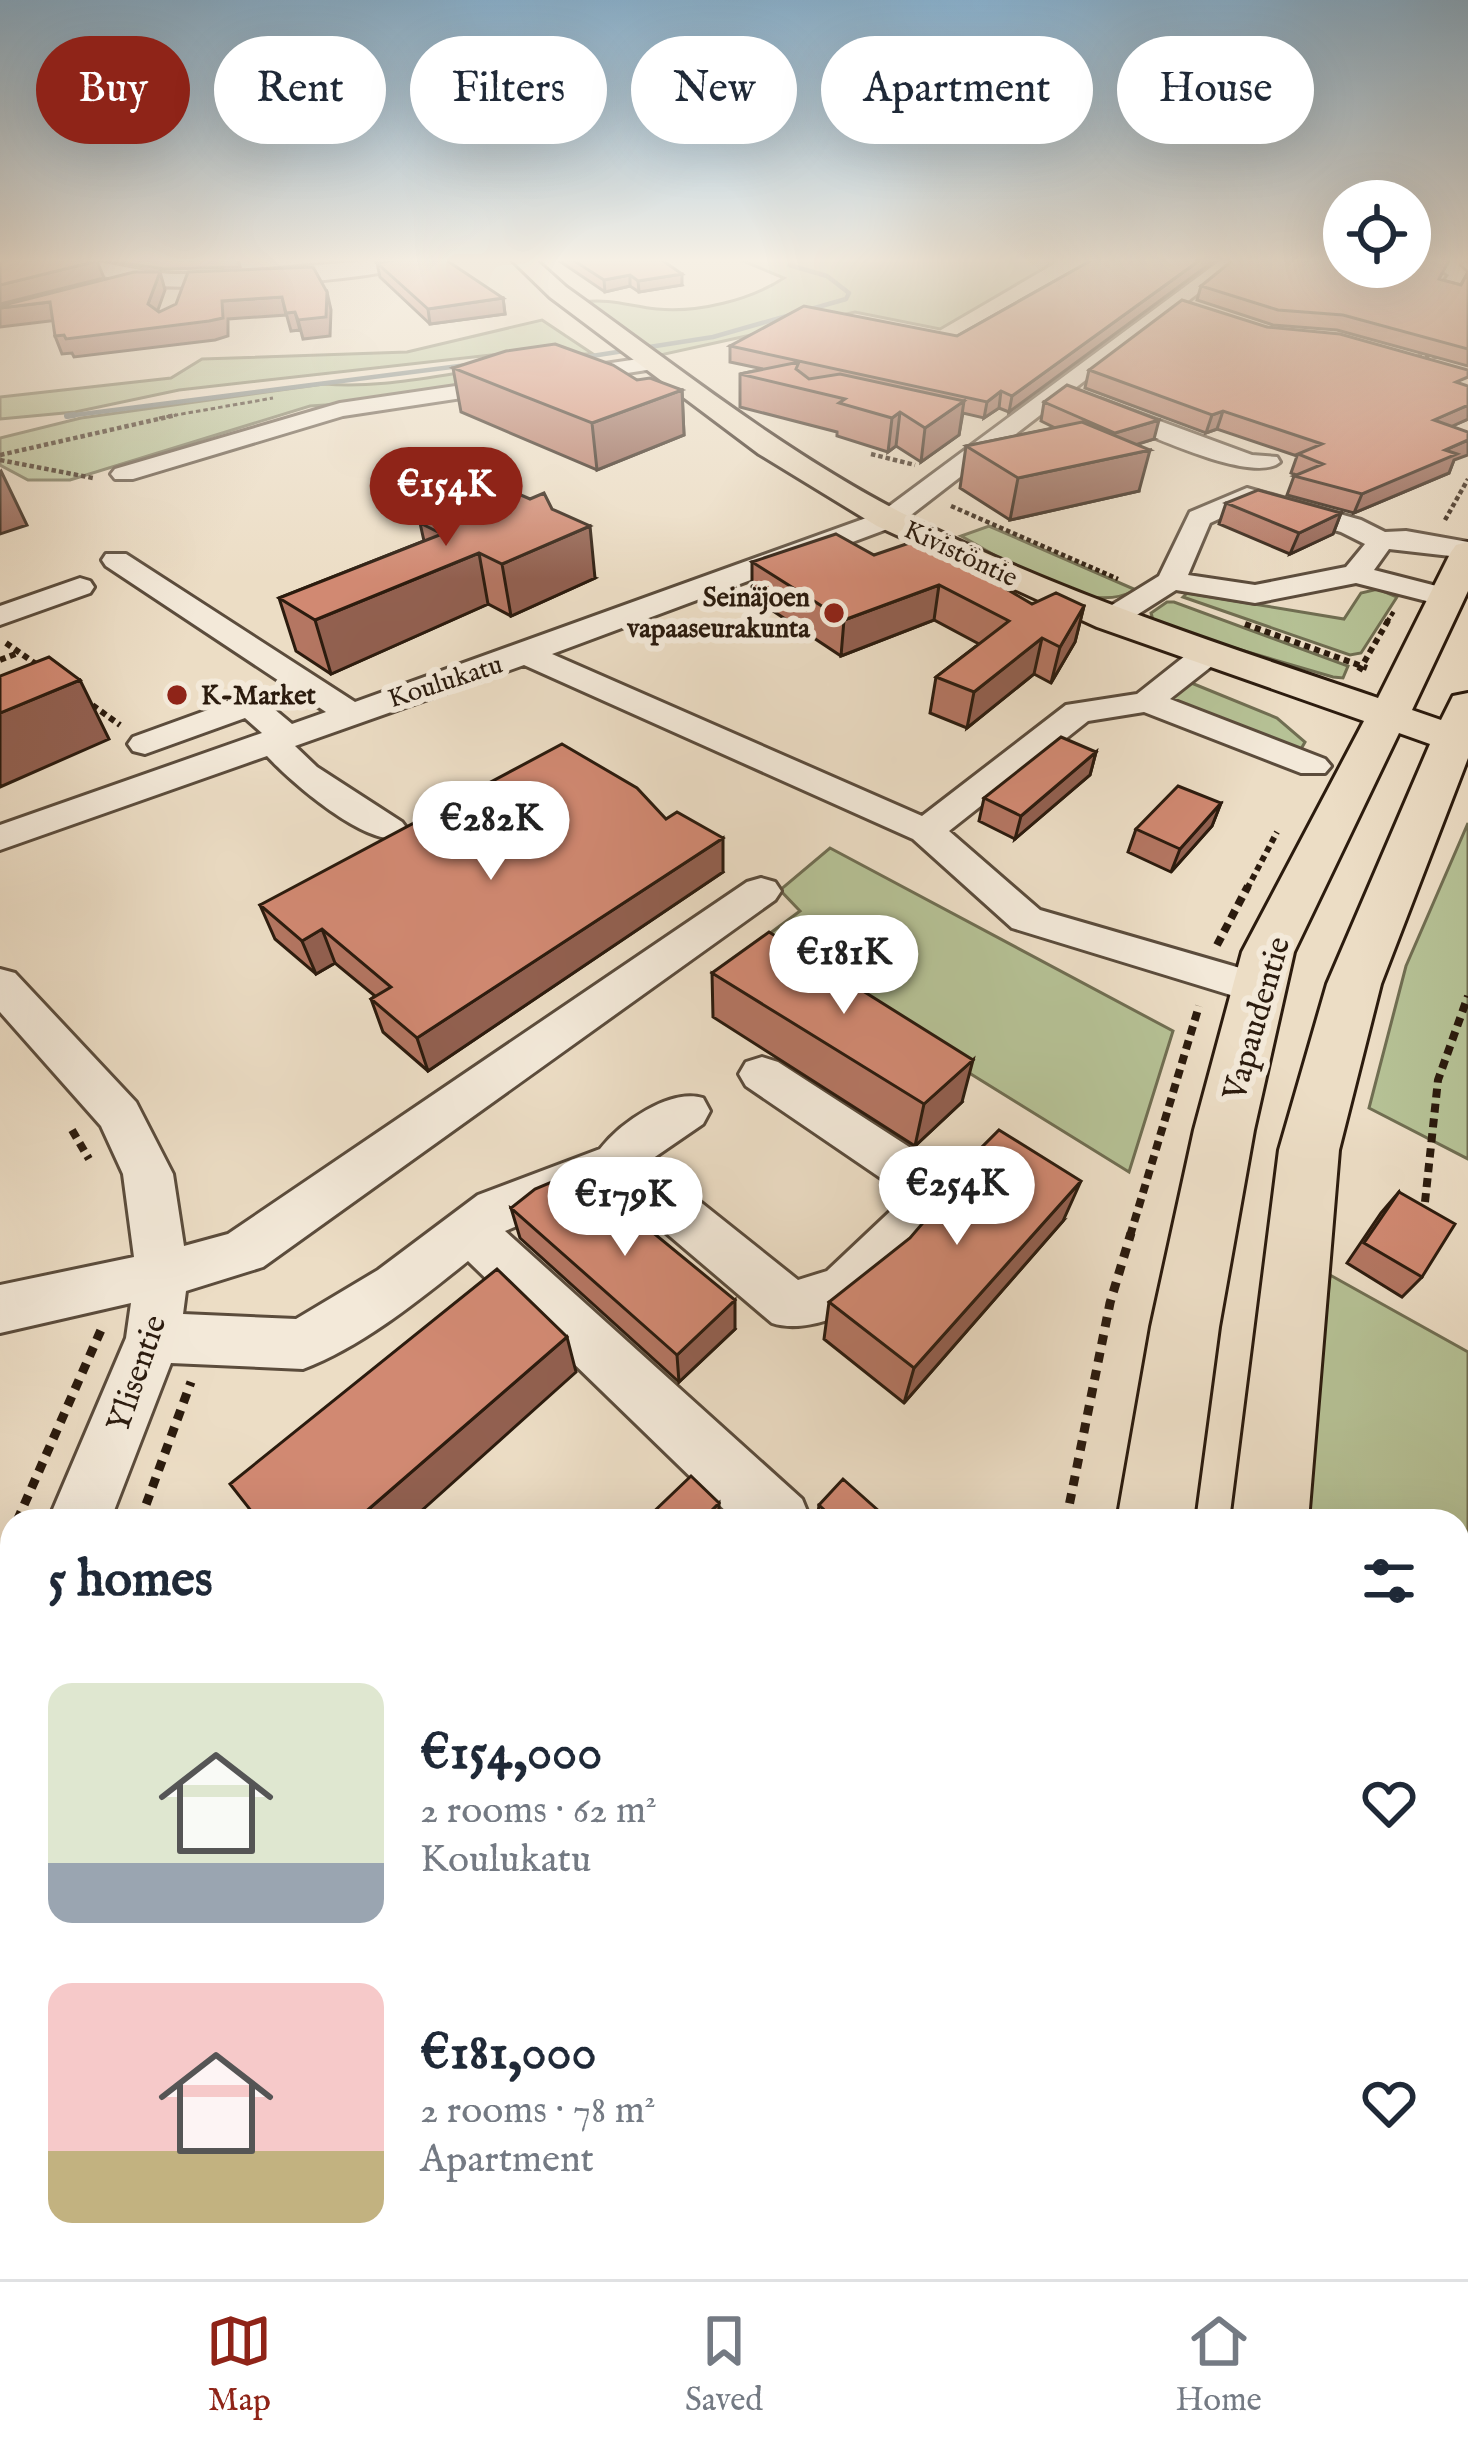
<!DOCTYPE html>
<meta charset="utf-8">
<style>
body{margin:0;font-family:"IM FELL English",serif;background:#f2f2f3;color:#1f2937;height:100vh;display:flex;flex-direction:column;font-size:45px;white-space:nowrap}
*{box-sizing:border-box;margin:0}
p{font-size:39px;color:#747a83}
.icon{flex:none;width:66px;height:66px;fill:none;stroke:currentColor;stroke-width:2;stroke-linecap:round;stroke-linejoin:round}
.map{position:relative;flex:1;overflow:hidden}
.drawer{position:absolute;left:0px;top:1509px;width:1470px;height:771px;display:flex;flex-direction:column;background:#fff;border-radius:36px 36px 0 0;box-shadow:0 12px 48px #0002}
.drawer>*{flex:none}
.guide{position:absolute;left:36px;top:36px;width:1398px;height:108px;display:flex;gap:24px}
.controls{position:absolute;left:1323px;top:180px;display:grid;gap:24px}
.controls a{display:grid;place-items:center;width:108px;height:108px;border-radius:50%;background:#fff;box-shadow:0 12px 48px #0002;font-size:60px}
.price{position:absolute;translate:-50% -102px;padding:0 27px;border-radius:42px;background:#fff;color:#222;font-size:39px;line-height:78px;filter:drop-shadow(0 3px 6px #0008)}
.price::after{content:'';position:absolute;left:50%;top:72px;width:36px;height:27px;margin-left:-18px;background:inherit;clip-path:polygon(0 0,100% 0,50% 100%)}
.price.on{background:#8f2418;color:#fff}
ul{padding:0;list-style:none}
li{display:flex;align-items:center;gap:36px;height:300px;padding:0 48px}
li span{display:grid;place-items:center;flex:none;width:336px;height:240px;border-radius:24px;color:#555}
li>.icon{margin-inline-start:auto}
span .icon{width:144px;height:144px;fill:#fffc;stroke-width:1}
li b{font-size:51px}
h2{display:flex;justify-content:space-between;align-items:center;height:144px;padding:0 48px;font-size:51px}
.chip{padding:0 42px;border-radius:54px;background:#fff;box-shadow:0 12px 48px #0002;font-size:42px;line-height:108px}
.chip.on{background:#8f2418;color:#fff}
.dock{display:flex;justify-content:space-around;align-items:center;height:168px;border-top:3px solid #e0e1e3;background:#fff;font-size:33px;color:#747a83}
.dock a{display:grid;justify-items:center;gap:6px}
.dock .on{color:#8f2418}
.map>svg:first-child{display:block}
.green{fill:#b6c296;stroke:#706e52;stroke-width:3}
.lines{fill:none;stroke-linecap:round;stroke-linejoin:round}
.stream-far1{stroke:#6f7a78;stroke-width:4.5}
.stream{stroke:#6f7a78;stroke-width:6}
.minor-casing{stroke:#5b4c3c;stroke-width:6}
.major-casing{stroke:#2b1b0e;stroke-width:6}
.path-far5{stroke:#2b1b0e;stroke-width:3;stroke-dasharray:4.5 3;stroke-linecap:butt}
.path-far4{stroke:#2b1b0e;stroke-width:4.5;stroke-dasharray:4.5 3;stroke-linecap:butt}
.path-far3{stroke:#2b1b0e;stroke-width:6;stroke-dasharray:6 4.5;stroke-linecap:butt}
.path-far2{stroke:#2b1b0e;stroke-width:8;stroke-dasharray:9 6;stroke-linecap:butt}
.path-far1{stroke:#2b1b0e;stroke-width:9;stroke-dasharray:10 8;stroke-linecap:butt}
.path{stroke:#2b1b0e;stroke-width:12;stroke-dasharray:15 9;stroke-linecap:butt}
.minor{fill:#f3e9d9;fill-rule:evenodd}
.major{fill:#ecddc5;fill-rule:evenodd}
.wall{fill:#b47662;stroke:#2b1b0e;stroke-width:3}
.shaded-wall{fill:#926050;stroke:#2b1b0e;stroke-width:3}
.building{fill:#d18972;stroke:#2b1b0e;stroke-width:3}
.poi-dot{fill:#8f2418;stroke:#f3e9d9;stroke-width:4.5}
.labels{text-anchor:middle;stroke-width:12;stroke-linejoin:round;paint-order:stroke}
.far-street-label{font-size:27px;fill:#2b1b0e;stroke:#f3e9d9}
.far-poi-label{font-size:27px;font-weight:bold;fill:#2b1b0e;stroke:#f3e9d9;text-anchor:end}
.street-label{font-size:33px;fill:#2b1b0e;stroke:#f3e9d9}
</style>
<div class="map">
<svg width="1468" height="2279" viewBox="0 0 1468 2279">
<rect width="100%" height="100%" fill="#ecddc5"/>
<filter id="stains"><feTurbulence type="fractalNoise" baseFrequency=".00167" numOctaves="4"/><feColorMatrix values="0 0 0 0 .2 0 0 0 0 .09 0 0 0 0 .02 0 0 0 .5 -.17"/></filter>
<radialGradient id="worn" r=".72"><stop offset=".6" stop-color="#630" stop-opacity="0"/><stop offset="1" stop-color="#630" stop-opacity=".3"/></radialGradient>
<path class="green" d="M741,260h317l-118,69 -85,-17 -199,44 -74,-54c27,-4 48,4 75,7 41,4 93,-9 127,-31z
M542,320l51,34h-93l-321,36 -104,22 -75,7v-22l171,-19 31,-19 205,-7z
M609,365l-203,28 -34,9 -62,4 -240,74h-42l-28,-15v-27l81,-20 243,-34c56,5 112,-9 170,-16 37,-5 77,-3 115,-3z
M989,526l147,64c-53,29 -128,-29 -175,-54z
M1378,589l19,8 -36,56 -11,2 -167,-58 4,-4 157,26 17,-26z
M1167,602h7l174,64 -5,12 -10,-1 -167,-49 -13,-8 -2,-7z
M1189,682l88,36 28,24 -8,14 -133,-54z
M1468,823v336l-99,-51 37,-142z
M830,848l343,183 -44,141 -371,-230 42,-31 -20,-21z
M1330,1275l138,77v552l-10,-5v-378h-153z"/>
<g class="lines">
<path class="stream-far1" d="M579,358l134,-21 133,-38 3,-6 -22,-17 -38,-11 6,-5
M67,416l408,-52"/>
<path class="stream" d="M67,416l7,-1"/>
<defs>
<path id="minor" d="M67,260c38,-1 73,14 112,14 82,1 164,-16 245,-14 -32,22 -243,32 -287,24 -21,-4 -53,-12 -70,-24z
M1221,260h20l-343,265 -346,129 370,162 144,-111 71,-11 58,-46h22l5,7 -5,7 -47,37 155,60 6,7 -6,7h-24l-157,-61 -56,9 -139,110 91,79 235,68 6,11 -6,11 -15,4 -248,-76 -99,-89 -389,-174 -229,81 22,21 85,55 6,8 -6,8c-36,9 -110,-55 -135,-82l-267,94v-25l262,-92 -17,-15 -100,36 -12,-3 -5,-7 5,-7 116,-42 12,3 31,26 34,-12 -220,-146 -4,-6 4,-6h20l229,148 525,-189z
M1438,260h26l-6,5 10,9 -15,21 -16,-4 12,-16 -11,-7z
M652,357l8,1v10l-317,48 -210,63h-18l-4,-5 4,-5 225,-66z
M1100,399l152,56 25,2 3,5c-28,25 -152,-37 -188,-51l-3,-5z
M1247,488l114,32 24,12 21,-1 62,11v16l-79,-9 -15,21 82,21 5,6 -15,9 -90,-23 -101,20 -79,-13 -55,35h-22l-4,-6 4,-6 60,-37 31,-64zM1249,505l92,27 24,12 -19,23 -91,18 -67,-10 22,-52z
M80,578l10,3 4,6 -4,6 -90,32v-19z
M761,878l14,4 6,9 -6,9 -512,367 -77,24 -3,23 113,5 82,-49 100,-75 122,-46c20,-26 70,-61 103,-51l7,13 -7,13 -54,37 149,119 29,-9 70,-66v-16l-151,-103 -7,-12 7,-12 16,-5 16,5 159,103c5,10 13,24 12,35 -2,27 -66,93 -89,106 -24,14 -62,26 -88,17l-161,-137 -106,45 297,268 9,22h-75l-268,-260c-50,40 -105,85 -165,108l-132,-6 -61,158h-62l78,-183 5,-35 -131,30v-48l134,-28 -11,-83 -22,-48 -101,-114v-43l15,4 121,129 37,72 11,72 44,-12 519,-352z
M12,1634v86l-12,4v-85z"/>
<path id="major" d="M512,260h24l30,27c109,78 215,163 334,225 152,78 316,131 478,186l73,-146 5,-7 12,-3v49l-56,119 29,10 12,-24 15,-3v65l-87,226 -42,166 -31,371h-76l47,-371 48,-166 103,-240 -31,-11 -105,219 -40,178 -35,197 -26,194h-76l34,-194 43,-197 48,-178 122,-231 -267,-94 -220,-101 -118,-72 -209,-157z
M973,2268h108l-1,11h-110z
M1142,2268h108v11h-110z"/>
</defs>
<use href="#minor" class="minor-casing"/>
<use href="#major" class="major-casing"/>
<path class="path-far5" d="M1410,355l33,3
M159,418l114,-20"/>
<path class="path-far4" d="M871,454l44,11
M0,455l176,-40
M0,460l93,18
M951,506l167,73
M1445,520l23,-41
M1387,622l7,-11"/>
<path class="path-far3" d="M1245,624l122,44
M6,643l37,26
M0,660l18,-7
M1359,671l30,-52
M84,699l36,26
M1247,889l30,-57"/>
<path class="path-far2" d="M1217,945l31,-59
M72,1130l17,29
M1425,1202l13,-122 30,-84
M1130,1236l69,-230"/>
<path class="path-far1" d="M17,1521l84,-191
M140,1521l51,-139
M1066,1521l44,-218 21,-70
M0,1560l12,-27"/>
<path class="path" d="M0,1817l12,-21
M889,2279l3,-11"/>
<use href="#minor" class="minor"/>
<use href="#major" class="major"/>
</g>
<path class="wall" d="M99,260h139l2,7 -75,2z
M558,260h104l20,25 -43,7 -9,-6 -25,6z
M1092,260l-83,152 -10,-4 -15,10 -21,-5 -4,22 -38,27 -25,-16 -8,6 -51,-16v-4l-97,-25v-33l23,-5 -33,-7v-16l227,-10z
M377,263l126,35 2,16 -75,10 -50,-47z
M1468,272v94l-131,-36 -64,-5 -76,-25 4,-14 240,-6 20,5z
M1267,327l201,92 -16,7 2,34 -5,13 -95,40 -67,-18 7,-19 2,-1 -5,-2 6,-17 -80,-27 -11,4 -121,-45 4,-18z
M453,368l184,12 45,10 2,45 -87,35 -136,-58z
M1044,402l110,37 -17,5 2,47 -129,29 -50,-32 6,-42 89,-18 -14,-7z
M1226,503l115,10 -8,21 -43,20 -71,-30z
M420,523l175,55 -84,38 -23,-12 -157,70 -35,-23 -17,-53 145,-57z
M874,555l158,49 52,2 -9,36 -24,41 -17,-9 -67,54 -37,-15 6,-36 43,-33 -45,-24 -93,36 -89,-59v-35z
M1096,752l-6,23 -75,64 -36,-18 5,-23z
M1221,803l-9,23 -41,46 -43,-20 8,-23z
M666,819l57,53 -295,199 -45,-39 -12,-33 4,-3 -40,-33 -19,11 -41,-35 -15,-34z
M712,973l250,129 -47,44 -202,-129z
M1399,1192l23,85 -20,20 -55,-34 34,-50z
M511,1208l224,121 -56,53 -159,-144z
M1063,1221l-159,182 -80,-64 5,-37z
M819,1505l71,16h-73z
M1458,1990l10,5v146l-10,-5z
M1289,2268l27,1 20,10h-48z"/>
<path class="shaded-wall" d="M1200,260h15l-206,152 3,-16z
M97,261l7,17 -104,26v-19z
M160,272l5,18 -11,31 -6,-17z
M682,274v11l-43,7 -1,-11z
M630,275v11l-25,6 -1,-12z
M327,292l4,18 -1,26 -27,3 -5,-19z
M282,297l4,18 -58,4v17l-13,4 -141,17 -2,-4 -10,1 -7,-18 167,-35z
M503,298l2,16 -75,10 -2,-15z
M50,302l8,18 -58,7v-19z
M295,312l5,18 -9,1 -5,-18z
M682,390l2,45 -87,35 -5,-47z
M1001,391l-2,17 -15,10 3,-16z
M964,401l-5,34 -38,27 4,-34z
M1468,405v14l-42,19 8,-18z
M1223,411l-6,18 -11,4 6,-18z
M900,412l-4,34 -8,6 4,-34z
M1159,420l-5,19 -44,14 5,-20z
M1468,440v15l-14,5 -5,13 -95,40 8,-19 83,-44z
M1150,450l-11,41 -129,29 8,-42z
M1,471l26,54 -27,9v-62z
M1341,513l-8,21 -43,20 9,-21z
M590,526l5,52 -84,38 -9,-52z
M479,553l9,51 -157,70 -16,-54z
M939,585l-5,35 -93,36 3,-36z
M1084,606l-9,36 -24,41 9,-36z
M1042,638l-8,36 -67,54 7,-36z
M80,680l29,59 -109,48v-74z
M1096,752l-6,23 -75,64 6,-23z
M1221,803l-9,23 -41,46 9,-23z
M723,838v34l-295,199 -11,-33z
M322,929l13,34 -19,11 -14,-33z
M973,1060l-11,42 -47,44 9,-42z
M1081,1181l-18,40 -159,182 10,-35z
M735,1300v29l-56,53 -2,-27z
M567,1337l9,35 -166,149h-55z
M719,1503v8l-10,10h-8z
M603,2268h27l8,11h-28z"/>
<path class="building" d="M0,260h94l3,1 -97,24z
M396,260h50l57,38 -75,11 -51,-46z
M573,260h89l20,14 -44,7 -8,-6 -26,5z
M1092,260h108l-188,136 -11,-5 -14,11 -257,-56 74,-40 153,30z
M1233,260h111v7h66v-7h36l2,2 -9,17 22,6 7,-13v77l-125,-34 -65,-5 -77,-24z
M313,267l14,25 -1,25 -28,3 -3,-8 -9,1 -4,-16 -60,4 1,17 -14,3 -143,18 -2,-4 -9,1 -5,-34 -50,6v-2l134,-34h26l-12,32 11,8 17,-8 12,-32z
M1182,300l85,27 73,7 128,36v7l-12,5 12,4v19l-34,15 34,12v8l-23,10 12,4 -95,40 -68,-18 29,-12 -25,-10 24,-10 -99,-33 -11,4 -123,-45z
M555,344l58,21 24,15 13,-2 32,12 -90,33 -139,-55 53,-17z
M799,362l-3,7 13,10 31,-5 124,27 -39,27 -25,-16 -8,6 -53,-15 6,-4 -105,-25z
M1067,385l92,35 -44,13 -71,-31z
M1082,422l68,28 -132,28 -52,-32z
M507,489l23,10 14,-6 8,16 38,17 -88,38 -23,-11 -164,67 -36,-22 163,-64 -22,-11z
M1258,490l83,23 -42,20 -73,-30z
M836,534l38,21 47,-16 111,65 24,-11 28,13 -24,41 -18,-9 -68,54 -38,-15 73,-56 -70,-36 -95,35 -92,-58z
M49,657l31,23 -80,33v-37z
M1061,737l35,15 -75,64 -37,-18z
M562,744l75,44 29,31 11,-7 46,26 -306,200 -46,-39 20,-12 -69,-58 -20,12 -42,-36z
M1178,786l43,17 -41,46 -44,-20z
M769,932l204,128 -49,44 -212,-131z
M999,1130l82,51 -167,187 -85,-66 81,-64 42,-49 11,-23z
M578,1171l157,129 -58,55 -166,-147 24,-19z
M1399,1192l56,32 -33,53 -58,-34z
M497,1269l70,68 -212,184h-96l-29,-37z
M691,1476l28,27 -18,18h-57z
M843,1479l47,42h-54l-17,-16z
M12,1779v28l-11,-19z
M1458,1990l10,5v136l-10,-5z
M592,2268h11l7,11h-25z
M1316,2269l20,10h-20z"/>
<linearGradient id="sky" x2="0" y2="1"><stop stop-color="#89b6d7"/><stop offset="0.45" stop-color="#f6f0e5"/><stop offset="1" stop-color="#f6f0e5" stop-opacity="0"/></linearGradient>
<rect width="1468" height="579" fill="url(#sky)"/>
<g class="poi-dot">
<circle cx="834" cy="613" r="12"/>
<circle cx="177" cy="695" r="12"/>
</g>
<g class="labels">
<g class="far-street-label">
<text transform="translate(961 553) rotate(25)" y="9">Kivistöntie</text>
<text transform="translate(445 681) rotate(-18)" y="9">Koulukatu</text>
</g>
<g class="far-poi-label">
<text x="810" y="606">Seinäjoen<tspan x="810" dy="31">vapaaseurakunta</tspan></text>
<text x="201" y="704" text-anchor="start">K-Market</text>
</g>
<g class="street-label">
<text transform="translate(1255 1018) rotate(-74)" y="12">Vapaudentie</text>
<text transform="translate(135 1373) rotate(-71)" y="12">Ylisentie</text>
</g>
</g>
<rect width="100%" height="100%" filter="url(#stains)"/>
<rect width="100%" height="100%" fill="url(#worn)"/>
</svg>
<div class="controls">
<a><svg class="icon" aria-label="locate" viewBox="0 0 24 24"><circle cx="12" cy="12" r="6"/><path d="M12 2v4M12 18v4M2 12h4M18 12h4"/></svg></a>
</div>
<b class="price on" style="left:446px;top:549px">€154K</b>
<b class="price" style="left:491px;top:883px">€282K</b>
<b class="price" style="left:844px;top:1017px">€181K</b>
<b class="price" style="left:957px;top:1248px">€254K</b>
<b class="price" style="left:625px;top:1259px">€179K</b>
<div class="guide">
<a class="chip on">Buy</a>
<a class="chip">Rent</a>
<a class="chip">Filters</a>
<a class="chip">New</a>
<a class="chip">Apartment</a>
<a class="chip">House</a>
</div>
<section class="drawer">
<h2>5 homes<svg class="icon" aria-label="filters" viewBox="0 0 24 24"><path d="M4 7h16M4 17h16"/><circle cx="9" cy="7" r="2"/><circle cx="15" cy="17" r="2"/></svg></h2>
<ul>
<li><span style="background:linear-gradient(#dfe7d0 75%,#9aa5b1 0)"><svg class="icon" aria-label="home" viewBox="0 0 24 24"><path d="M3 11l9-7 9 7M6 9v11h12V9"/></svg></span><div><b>€154,000</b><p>2 rooms · 62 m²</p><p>Koulukatu</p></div><svg class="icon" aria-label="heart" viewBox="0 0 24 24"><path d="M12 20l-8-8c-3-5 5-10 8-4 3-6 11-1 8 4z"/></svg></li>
<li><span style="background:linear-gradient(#f6c9c9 70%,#c2b280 0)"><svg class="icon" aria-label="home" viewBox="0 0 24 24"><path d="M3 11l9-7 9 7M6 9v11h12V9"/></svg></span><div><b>€181,000</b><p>2 rooms · 78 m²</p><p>Apartment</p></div><svg class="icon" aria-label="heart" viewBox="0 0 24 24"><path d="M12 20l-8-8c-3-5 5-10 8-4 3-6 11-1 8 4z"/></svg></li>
</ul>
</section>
</div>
<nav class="dock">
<a class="on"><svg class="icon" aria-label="map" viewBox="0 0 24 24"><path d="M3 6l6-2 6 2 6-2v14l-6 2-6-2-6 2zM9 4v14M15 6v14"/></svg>Map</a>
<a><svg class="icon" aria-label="saved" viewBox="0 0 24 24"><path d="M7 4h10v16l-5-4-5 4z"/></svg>Saved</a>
<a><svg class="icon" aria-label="home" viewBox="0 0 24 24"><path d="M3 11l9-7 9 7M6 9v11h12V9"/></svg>Home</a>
</nav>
